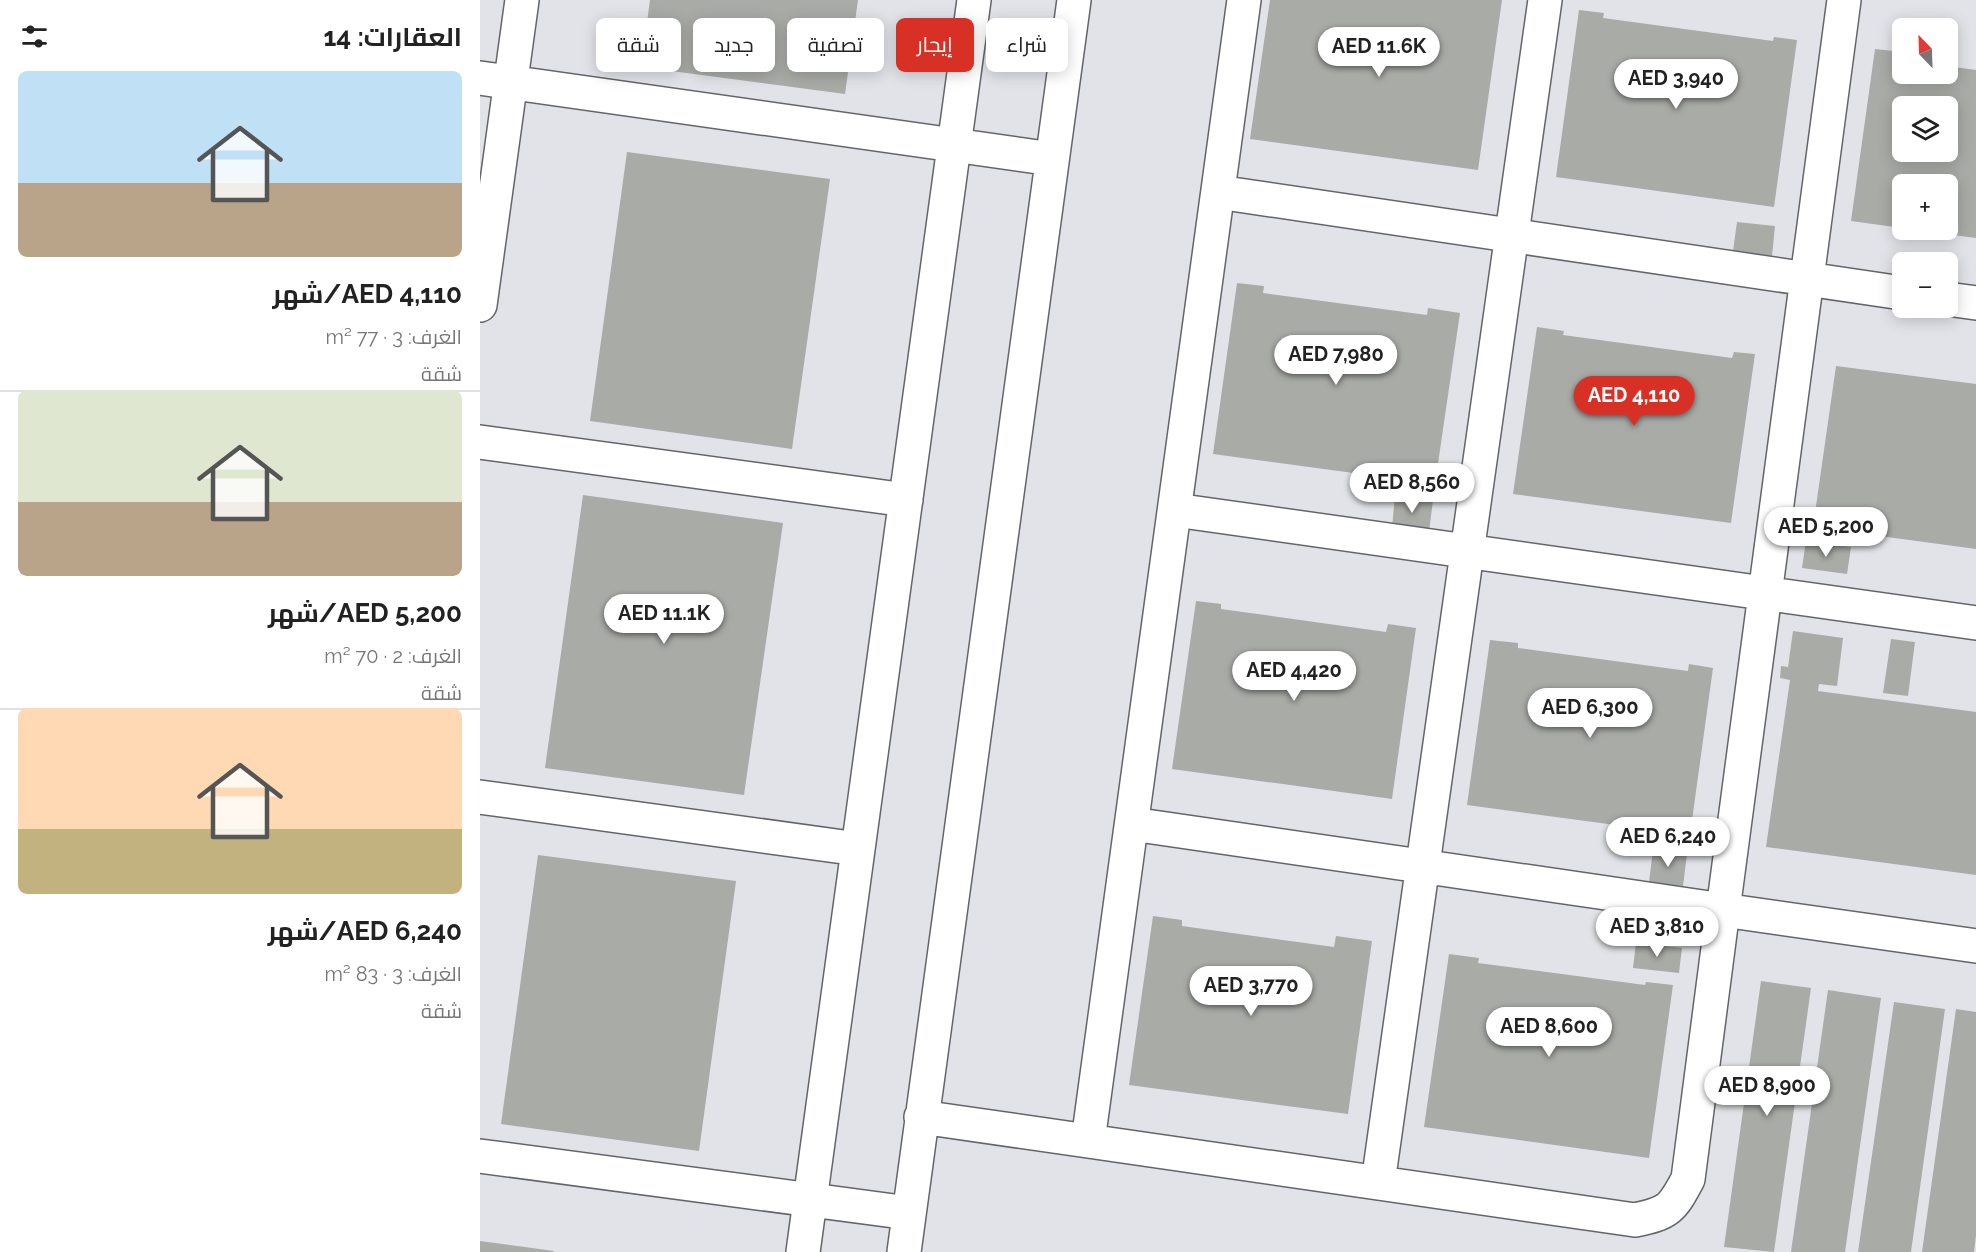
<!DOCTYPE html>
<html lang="ar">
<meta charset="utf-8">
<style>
body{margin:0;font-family:Raleway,Cairo,sans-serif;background:#f2f2f2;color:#222;direction:rtl;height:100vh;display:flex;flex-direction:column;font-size:22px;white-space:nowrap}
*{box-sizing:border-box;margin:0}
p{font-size:20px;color:#767676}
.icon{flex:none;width:33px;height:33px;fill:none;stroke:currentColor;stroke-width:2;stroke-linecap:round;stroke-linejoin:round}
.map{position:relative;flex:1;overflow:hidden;direction:ltr}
.sheet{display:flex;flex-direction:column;background:#fff;width:480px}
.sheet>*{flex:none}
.hud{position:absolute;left:18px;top:18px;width:570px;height:54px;direction:rtl;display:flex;gap:12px}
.needle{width:39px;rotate:337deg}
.fabs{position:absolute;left:1412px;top:18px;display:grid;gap:12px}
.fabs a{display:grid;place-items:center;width:66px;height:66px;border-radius:9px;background:#fff;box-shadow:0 3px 15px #0003;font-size:30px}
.price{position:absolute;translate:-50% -51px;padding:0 14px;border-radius:21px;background:#fff;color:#222;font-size:20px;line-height:39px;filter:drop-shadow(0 2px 3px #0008)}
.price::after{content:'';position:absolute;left:50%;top:36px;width:18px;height:14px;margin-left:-9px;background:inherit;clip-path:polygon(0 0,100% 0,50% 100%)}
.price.selected{background:#d93025;color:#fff}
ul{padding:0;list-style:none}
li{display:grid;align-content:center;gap:12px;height:318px;padding:0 18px}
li+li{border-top:2px solid #e0e0e0}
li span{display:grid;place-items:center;height:186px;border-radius:9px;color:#555}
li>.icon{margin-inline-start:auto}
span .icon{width:108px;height:108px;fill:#fffc;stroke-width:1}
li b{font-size:26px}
h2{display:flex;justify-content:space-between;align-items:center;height:72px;padding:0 18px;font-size:26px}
.chip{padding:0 21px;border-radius:9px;background:#fff;box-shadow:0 3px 15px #0003;font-size:21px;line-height:54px}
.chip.selected{background:#d93025;color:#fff}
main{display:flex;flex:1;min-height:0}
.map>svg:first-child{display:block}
.building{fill:#a9aba7;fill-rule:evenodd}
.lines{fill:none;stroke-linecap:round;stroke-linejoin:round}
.minor-casing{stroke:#646569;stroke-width:36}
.minor{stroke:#fff;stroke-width:33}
</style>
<main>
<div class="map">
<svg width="1496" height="1252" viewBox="0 0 1496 1252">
<rect width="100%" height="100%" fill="#e2e3e8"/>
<path class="building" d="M170,0h208l-13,94 -204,-27z
M790,0h232l-24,170 -228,-31z
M1099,10l25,3 -1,5 170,23 1,-4 23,3 -23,167 -218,-30z
M1395,49l27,3v22h45v-8l29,4v168l-52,-7 23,-1v-46h-45v44l-51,-7zM1422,106h45v46h-45z
M147,152l203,27 -38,270 -202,-28z
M1257,222l38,4 -3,30 -39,-5z
M757,283l27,3 -1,7 164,22 1,-7 32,5 -25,171 -222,-30z
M1057,327l27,4 -1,4 169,23 2,-6 21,2 -24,169 -218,-29z
M1356,366l140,18v165l-163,-22z
M103,495l200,28 -39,272 -199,-27z
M915,495l38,5 -4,32 -37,-4z
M1326,541l45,6 -4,27 -45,-6z
M716,601l25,3v5l165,23 2,-8 28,4 -24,171 -220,-30z
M1313,631l50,7 -6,48 -18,-2 -1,7 158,21v163l-210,-28 24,-167 -10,-2 1,-12 7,1z
M1411,639l24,3 -7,54 -25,-3z
M1010,640l28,3v5l170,23 1,-7 24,4 -23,167 -223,-30z
M1173,850l34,4 -4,32 -34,-4z
M58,855l198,26 -37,270 -198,-27z
M673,916l29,4v6l152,21 2,-11 36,5 -24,173 -219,-29z
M1156,943l46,5 -3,25 -46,-5z
M969,954l30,4 -1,5 167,22 1,-3 27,3 -24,173 -225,-31z
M1281,981l50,7 -37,264 -50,-5z
M1348,990l53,8 -36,254h-54z
M1414,1002l51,7 -34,243h-53z
M1476,1009l20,3v223l-2,17h-52z
M0,1241l74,10 -1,1h-73z"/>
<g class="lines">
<defs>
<path id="minor" d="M764,0l-156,1141 547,79c34,-7 37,-11 53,-41l35,-269 253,36
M0,78l572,81
M738,192l684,101
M1467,299l29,4
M0,305l42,-305
M0,442l426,58
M695,510l801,113
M0,797l378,52
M652,824l591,86 121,-910
M441,1117l167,24
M0,1156l429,57
M898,1183l167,-1183
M323,1252l171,-1252
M424,1252l170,-1252"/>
</defs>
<use href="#minor" class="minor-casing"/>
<use href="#minor" class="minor"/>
</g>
</svg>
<div class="fabs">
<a><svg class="needle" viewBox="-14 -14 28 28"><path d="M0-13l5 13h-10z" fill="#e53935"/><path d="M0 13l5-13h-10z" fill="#767676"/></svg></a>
<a><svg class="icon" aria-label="layers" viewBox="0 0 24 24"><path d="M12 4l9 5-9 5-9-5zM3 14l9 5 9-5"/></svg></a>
<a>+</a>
<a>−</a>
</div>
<b class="price" style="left:899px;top:78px">AED 11.6K</b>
<b class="price" style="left:1196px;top:110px">AED 3,940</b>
<b class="price" style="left:856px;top:386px">AED 7,980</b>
<b class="price selected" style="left:1154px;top:427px">AED 4,110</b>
<b class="price" style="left:932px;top:514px">AED 8,560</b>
<b class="price" style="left:1346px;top:558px">AED 5,200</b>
<b class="price" style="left:184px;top:645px">AED 11.1K</b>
<b class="price" style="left:814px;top:702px">AED 4,420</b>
<b class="price" style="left:1110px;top:739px">AED 6,300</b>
<b class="price" style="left:1188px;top:868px">AED 6,240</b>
<b class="price" style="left:1177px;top:958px">AED 3,810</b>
<b class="price" style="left:771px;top:1017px">AED 3,770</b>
<b class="price" style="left:1069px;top:1058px">AED 8,600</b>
<b class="price" style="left:1287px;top:1117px">AED 8,900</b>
<div class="hud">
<a class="chip">شراء</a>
<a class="chip selected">إيجار</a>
<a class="chip">تصفية</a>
<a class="chip">جديد</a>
<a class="chip">شقة</a>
</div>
</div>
<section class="sheet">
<h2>العقارات: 14<svg class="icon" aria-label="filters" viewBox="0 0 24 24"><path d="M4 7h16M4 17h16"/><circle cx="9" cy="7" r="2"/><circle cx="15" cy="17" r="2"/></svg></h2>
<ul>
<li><span style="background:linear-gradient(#bfe0f5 60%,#b9a48a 0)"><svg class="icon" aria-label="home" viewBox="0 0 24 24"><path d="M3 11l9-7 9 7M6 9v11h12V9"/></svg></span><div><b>AED 4,110/شهر</b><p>الغرف: 3 · 77 m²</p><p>شقة</p></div></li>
<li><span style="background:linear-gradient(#dfe7d0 60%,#b9a48a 0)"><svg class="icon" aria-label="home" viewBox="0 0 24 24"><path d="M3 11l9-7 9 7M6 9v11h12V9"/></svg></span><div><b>AED 5,200/شهر</b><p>الغرف: 2 · 70 m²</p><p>شقة</p></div></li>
<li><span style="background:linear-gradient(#ffd9b3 65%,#c2b280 0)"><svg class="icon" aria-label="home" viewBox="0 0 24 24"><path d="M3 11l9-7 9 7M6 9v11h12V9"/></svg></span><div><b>AED 6,240/شهر</b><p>الغرف: 3 · 83 m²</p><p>شقة</p></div></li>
</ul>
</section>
</main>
